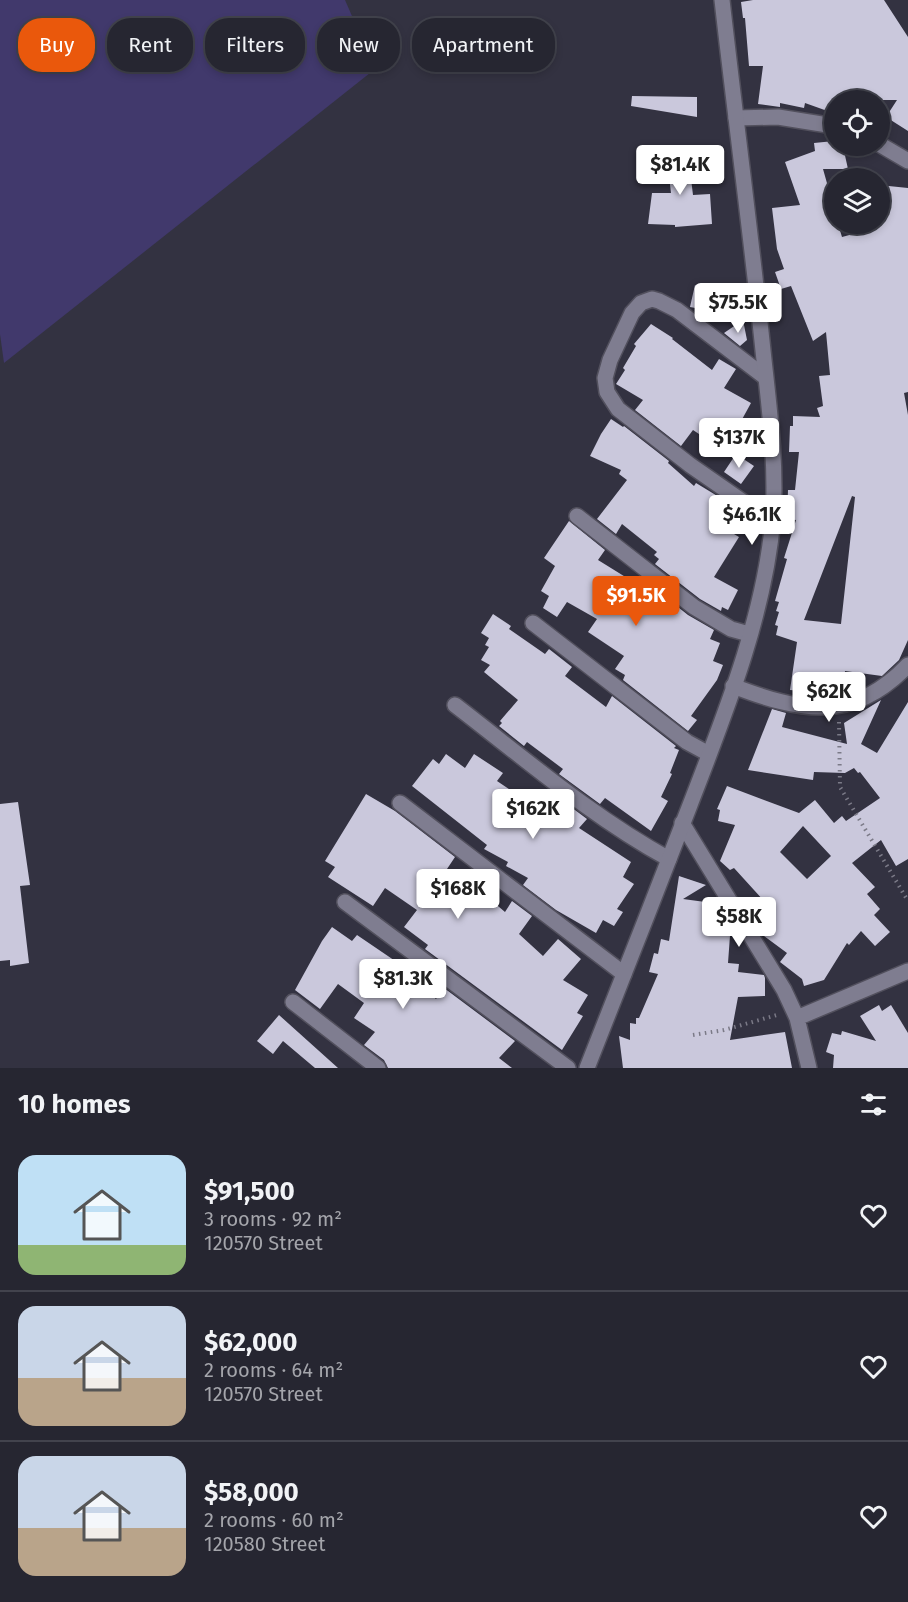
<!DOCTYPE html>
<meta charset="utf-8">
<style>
body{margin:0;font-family:"Fira Sans",sans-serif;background:#32323d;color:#f1f3f6;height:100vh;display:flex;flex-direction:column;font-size:22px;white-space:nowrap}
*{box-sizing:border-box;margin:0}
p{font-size:20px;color:#a4a5ab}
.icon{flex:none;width:33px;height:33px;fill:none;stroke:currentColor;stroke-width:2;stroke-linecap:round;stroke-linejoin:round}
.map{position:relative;height:1068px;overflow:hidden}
.side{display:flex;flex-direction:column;background:#262631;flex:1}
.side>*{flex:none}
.hud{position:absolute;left:18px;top:18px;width:600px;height:54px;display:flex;gap:12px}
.tools{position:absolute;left:824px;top:90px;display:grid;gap:12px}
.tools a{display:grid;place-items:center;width:66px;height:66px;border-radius:50%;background:#262631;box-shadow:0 3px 9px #0003,0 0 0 2px #42434d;font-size:30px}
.price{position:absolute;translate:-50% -51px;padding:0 14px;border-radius:6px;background:#fff;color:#222;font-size:20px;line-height:39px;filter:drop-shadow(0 2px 3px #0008)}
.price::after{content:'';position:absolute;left:50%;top:36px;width:18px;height:14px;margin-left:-9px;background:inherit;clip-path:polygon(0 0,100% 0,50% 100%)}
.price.current{background:#ea580c;color:#fff}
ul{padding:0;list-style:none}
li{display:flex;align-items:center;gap:18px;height:150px;padding:0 18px}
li+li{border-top:2px solid #42434d}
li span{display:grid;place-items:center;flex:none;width:168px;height:120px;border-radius:18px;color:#555}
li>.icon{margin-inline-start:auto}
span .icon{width:72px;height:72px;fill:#fffc;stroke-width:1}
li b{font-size:26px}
h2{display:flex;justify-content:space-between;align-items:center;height:72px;padding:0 18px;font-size:26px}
.pill{padding:0 21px;border-radius:24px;background:#262631;box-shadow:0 3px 9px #0003,0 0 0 2px #42434d;font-size:21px;line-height:54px}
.pill.current{background:#ea580c;color:#fff}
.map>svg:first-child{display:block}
.green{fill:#41396c}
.building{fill:#cac8dc;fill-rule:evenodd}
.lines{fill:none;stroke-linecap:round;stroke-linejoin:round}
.minor-casing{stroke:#52505d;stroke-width:18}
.tertiary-casing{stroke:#52505d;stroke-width:18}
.path{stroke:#7b7a87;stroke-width:4;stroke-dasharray:1.5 4.5;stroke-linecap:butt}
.minor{stroke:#7f7d90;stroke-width:15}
.tertiary{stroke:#7f7d90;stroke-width:15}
</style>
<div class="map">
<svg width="908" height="1068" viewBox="0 0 908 1068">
<rect width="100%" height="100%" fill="#333241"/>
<path class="green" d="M0,0h345l30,69 -371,294 -4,-29z"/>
<path class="building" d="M753,0h131l24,37v94l-22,-14 11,-17h-63l-1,13 -28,-10 -1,5 -24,-5v4l-22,-3 5,-38h-14l-4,-48h-2l-2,-16z
M632,96l65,1v20l-66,-11z
M834,141v5h7l1,5h2l4,18h-25l11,39v16h4l4,13 37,-10v-42l29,3v204l-4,1 4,22v225l-9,20 -17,16 -37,-5 -2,23 -53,-4 7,-48 -21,-7 2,-9 -3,-1 4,-13 -3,-1 3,-9 -4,-1 12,-42 -3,-1 12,-38 -9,-1 1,-29h7l4,-38h-10l1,-26h3v-10l27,1 -3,-9 6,-2 -4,-30 11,-1 -4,-43 -13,9 -22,-55 -10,3 -6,-17 9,-3 -7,-20 -5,-41 28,-3 -15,-43 30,-11 -1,-8zM852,496l3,1 -14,127 -37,-4z
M687,146l6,49 17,-1 2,30 -37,3v-2l-27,-1 4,-31h19l-5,-44z
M695,285l7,4v-4l30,6 -5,23 -37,-7z
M743,320l4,20 -7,6 -16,-13z
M651,324l22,14 -1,1 40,31 7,-11 17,10 -12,19 27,15 -17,31 3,2 -11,16 -33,-22 -12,16 -46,-36 8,-10 -27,-16 9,-14 -2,-2 13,-22 -2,-2z
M611,419l12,8 1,-1 45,35 -1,2 26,23 2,-3 23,14 -6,10 28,17 -7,10 5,3 -25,40 24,13 -10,20 -6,-3 -1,4 -21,-12 -45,-35 4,-5 -5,-4 3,-3 -35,-28 -6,10 -19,-15 30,-39 -8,-6 2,-4 -31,-14 11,-22z
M736,454l18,12 -13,18 -17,-12z
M569,521l36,29 -7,10 42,26 4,-6 44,35 26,15 -4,9 10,4 -7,18 10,4 -6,15 -26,36 6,4 -9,11 -65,-51 2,-5 -10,-6 9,-13 -36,-24 9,-13 -30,-17 -10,15 -14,-9 6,-12 -8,-5 14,-25 -11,-8z
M493,614l18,12 -2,3 36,25 4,-5 23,18 -7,9 41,31 6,-11 64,50 -2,2 5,2 -9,23 2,1 -11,23 7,4 -17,30 -46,-33 -5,6 -41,-30 4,-5 -36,-27 -3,4 -25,-20 3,-3 -2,-2 18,-21 -34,-28 6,-7 -9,-5 8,-13 -4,-2 4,-7 -8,-5z
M881,700l-20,44 16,9 31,-51v157l-12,7 -15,-26 -29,23 23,24 -8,7 13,15 -6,6 16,17 -15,14 -14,-15 -12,14 -2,-2 -23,37 -20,6 -2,-7 -22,-17 7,-9 -27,-20 -8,-14 7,-10 14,2 -39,-43 -4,2 -10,-9 15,-36 -17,-4 2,-11 -3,-1 10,-23 72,27 16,-13 19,23 8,-7 4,5 34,-23 -20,-26 -2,1 -4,-5 -9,5 -31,-1 -1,8 -65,-10 24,-61 14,4 -4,14 65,17 -3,-21zM803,826l28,30 -24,23 -27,-27z
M446,754l19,14 9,-14 29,19 -6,8 39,26 2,-3 3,3 10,-15 36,27 -8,9 52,34 -8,15 11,7 -17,25 6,3 -9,14 -11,-6 -7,13 -40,-23 -33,-25 5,-7 -22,-12 2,-4 -24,-13 3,-4 -75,-59 21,-27 6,5z
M366,794l29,17 60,46 -8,12 36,27 2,-1 20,17 7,-11 20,15 -13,18 24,22 15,-17 23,20 -18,21 25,15 -11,18 6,3 -21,34 -137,-101 3,-4 -24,-18 13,-17 -32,-22 -12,18 -45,-29 7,-10 -10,-6z
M18,802l12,83 -10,1 9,77 -19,3v-6l-10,1v-157z
M679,876l27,9 -23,14 37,5 4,6 -2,8h7l2,4 -3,41 11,1 -1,8 26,3 1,3v18l-27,1 -8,43 55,-8 7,36h-169l-4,-32 11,4v-17l6,1v-6h3l19,-44 -9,-2 5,-19 4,1 3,-15 8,2z
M332,927l20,14 5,-6 50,34 -3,3 32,27 8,-11 71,53 -16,17 13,10h-124l-4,-8 -20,-15 11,-13 -21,-14 10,-15 -26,-19 -18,25 -25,-19 27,-49z
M879,1005l3,6 9,-6 17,28v35h-75l1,-13 -8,-3 6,-19 9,2 1,-4 34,10 -16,-25z
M279,1015l59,53h-23l-32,-27 -10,13 -16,-13z"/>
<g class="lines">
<defs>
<path id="minor" d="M736,118l42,-1 56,9
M879,144l29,17
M765,377l-88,-67 -18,-9 -7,-2 -11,4 -9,10 -22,47 -5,18 2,14 11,17 72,56 56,39 27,14
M577,516l117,91 37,22 18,5
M533,623l154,119 22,12
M733,686c68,26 120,37 175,-21
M455,705c69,53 137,112 214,154
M400,803l224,171
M682,823l102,167 13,28 12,50
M345,902l223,166
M293,1002l85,66
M797,1018l111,-47"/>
<path id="tertiary" d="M587,1068c35,-88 69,-175 103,-263 35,-91 75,-190 83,-287 4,-59 -5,-118 -11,-177 -12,-114 -27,-227 -40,-341"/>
</defs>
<use href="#minor" class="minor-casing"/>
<use href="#tertiary" class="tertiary-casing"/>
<path class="path" d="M839,722l1,65 68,114
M693,1035l31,-5 53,-15"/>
<use href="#minor" class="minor"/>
<use href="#tertiary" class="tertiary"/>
</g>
</svg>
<div class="tools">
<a><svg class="icon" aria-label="locate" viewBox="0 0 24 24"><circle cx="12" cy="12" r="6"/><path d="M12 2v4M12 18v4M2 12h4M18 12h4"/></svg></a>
<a><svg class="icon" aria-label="layers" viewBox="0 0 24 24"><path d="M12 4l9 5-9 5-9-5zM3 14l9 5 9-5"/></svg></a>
</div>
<b class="price" style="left:680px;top:196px">$81.4K</b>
<b class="price" style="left:738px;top:334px">$75.5K</b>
<b class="price" style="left:739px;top:469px">$137K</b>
<b class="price" style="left:752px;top:546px">$46.1K</b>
<b class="price current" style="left:636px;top:627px">$91.5K</b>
<b class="price" style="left:829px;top:723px">$62K</b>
<b class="price" style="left:533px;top:840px">$162K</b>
<b class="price" style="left:458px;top:920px">$168K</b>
<b class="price" style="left:739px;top:948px">$58K</b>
<b class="price" style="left:403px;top:1010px">$81.3K</b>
<div class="hud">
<a class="pill current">Buy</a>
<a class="pill">Rent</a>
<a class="pill">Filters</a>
<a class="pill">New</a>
<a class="pill">Apartment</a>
</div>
</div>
<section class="side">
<h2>10 homes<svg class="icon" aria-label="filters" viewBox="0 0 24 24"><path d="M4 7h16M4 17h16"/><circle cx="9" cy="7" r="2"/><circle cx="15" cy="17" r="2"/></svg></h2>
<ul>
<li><span style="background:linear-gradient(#bfe0f5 75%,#8fb573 0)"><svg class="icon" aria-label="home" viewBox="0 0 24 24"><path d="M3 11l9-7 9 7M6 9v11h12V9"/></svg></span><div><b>$91,500</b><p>3 rooms · 92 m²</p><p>120570 Street</p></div><svg class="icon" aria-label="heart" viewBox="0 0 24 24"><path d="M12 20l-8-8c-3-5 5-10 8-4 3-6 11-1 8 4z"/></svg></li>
<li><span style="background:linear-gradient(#c9d6e8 60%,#b9a48a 0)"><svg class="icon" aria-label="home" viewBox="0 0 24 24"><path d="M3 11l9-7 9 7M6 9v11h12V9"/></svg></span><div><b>$62,000</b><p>2 rooms · 64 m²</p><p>120570 Street</p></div><svg class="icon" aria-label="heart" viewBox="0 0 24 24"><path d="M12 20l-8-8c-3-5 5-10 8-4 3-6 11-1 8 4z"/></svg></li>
<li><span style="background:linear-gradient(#c9d6e8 60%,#b9a48a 0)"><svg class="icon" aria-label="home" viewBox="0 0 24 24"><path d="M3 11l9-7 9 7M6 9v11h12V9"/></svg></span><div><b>$58,000</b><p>2 rooms · 60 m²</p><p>120580 Street</p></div><svg class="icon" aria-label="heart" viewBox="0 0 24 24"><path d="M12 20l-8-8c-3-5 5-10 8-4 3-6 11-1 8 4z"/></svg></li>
</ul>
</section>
